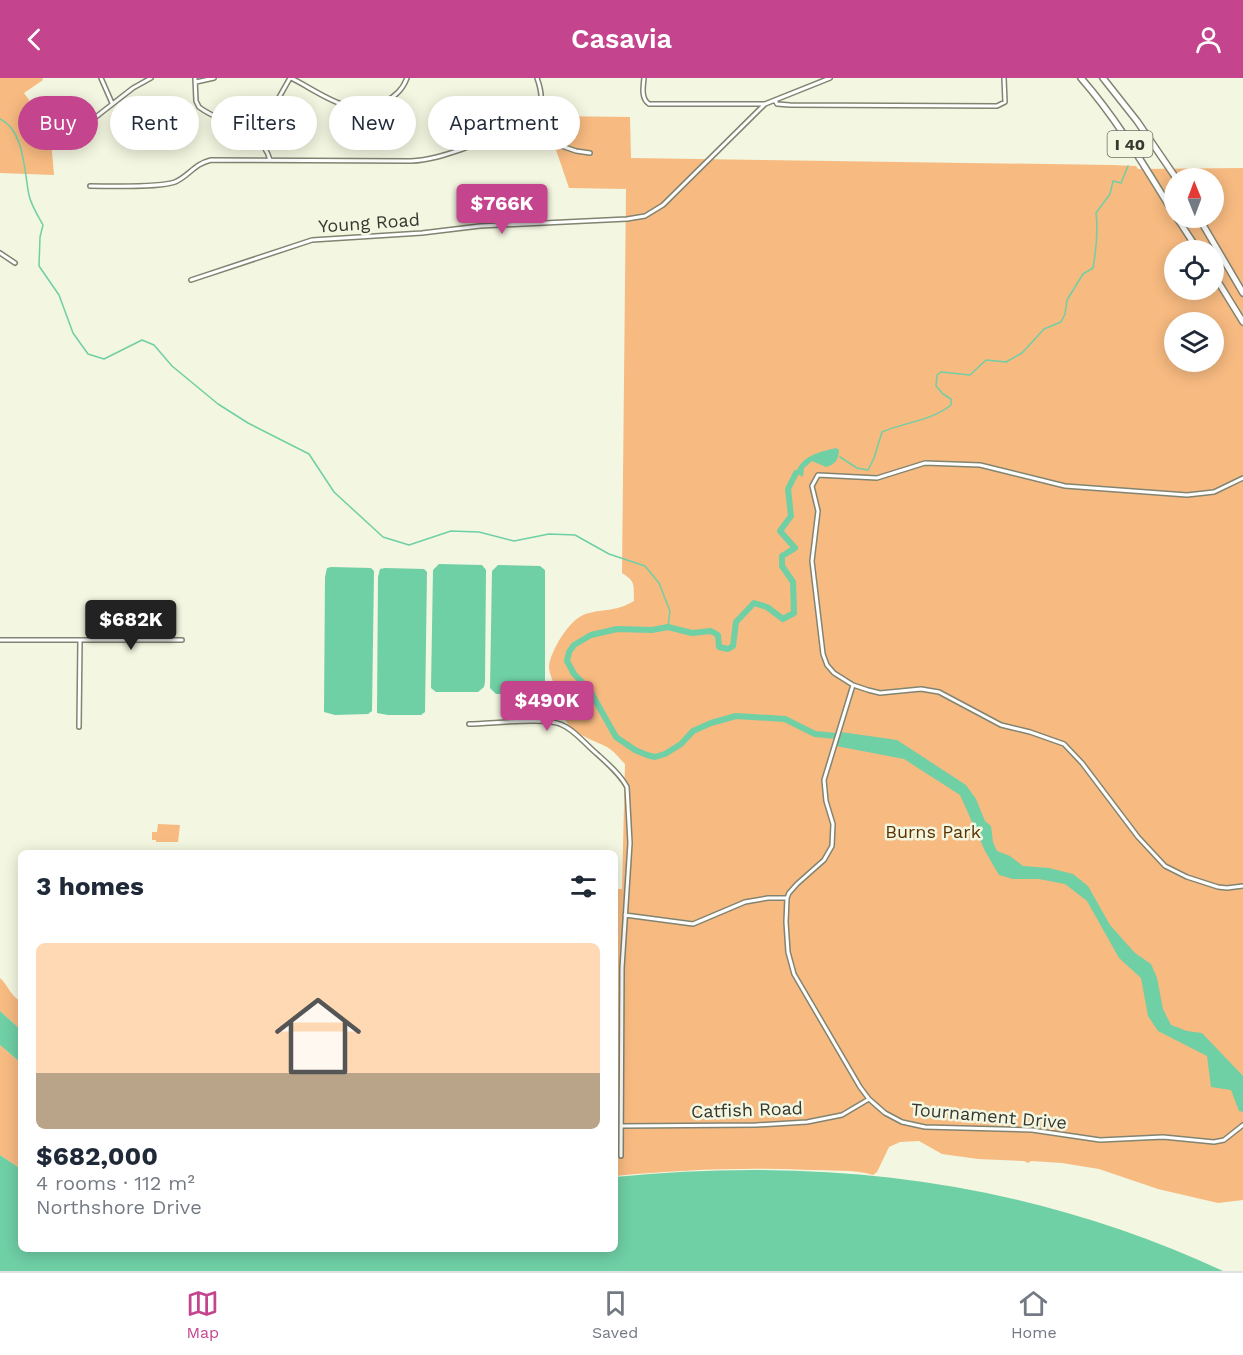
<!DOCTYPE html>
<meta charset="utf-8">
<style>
body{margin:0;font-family:"Work Sans",sans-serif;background:#f6f6f7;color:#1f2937;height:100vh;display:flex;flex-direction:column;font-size:22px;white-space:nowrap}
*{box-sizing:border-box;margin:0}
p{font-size:20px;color:#747a83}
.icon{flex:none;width:33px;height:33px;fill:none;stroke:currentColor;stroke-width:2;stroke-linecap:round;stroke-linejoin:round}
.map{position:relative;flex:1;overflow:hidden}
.drawer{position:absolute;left:18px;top:772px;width:600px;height:402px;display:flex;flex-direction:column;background:#fff;border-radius:9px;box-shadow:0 3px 15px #0003}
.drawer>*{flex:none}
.guide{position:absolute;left:18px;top:18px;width:600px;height:54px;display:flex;gap:12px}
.needle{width:39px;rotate:359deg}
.tools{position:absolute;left:1164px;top:90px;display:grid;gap:12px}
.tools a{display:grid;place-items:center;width:60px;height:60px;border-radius:50%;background:#fff;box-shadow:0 3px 15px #0003;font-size:30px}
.price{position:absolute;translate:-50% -51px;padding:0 14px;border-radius:6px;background:#c4448e;color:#fff;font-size:20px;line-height:39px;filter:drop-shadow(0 2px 3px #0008)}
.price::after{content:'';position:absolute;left:50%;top:36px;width:18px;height:14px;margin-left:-9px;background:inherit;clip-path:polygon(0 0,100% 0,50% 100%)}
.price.current{background:#222;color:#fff}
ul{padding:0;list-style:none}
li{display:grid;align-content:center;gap:12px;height:318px;padding:0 18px}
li+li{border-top:2px solid #e0e1e3}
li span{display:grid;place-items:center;height:186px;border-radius:9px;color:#555}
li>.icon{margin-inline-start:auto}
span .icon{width:108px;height:108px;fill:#fffc;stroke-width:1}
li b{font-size:26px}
h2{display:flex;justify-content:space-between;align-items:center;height:72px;padding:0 18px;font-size:26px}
.chip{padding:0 21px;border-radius:27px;background:#fff;box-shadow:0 3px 15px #0003;font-size:21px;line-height:54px}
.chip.current{background:#c4448e;color:#fff}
header{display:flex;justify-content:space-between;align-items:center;height:78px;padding:0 18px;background:#c4448e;color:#fff;font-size:27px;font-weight:600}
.dock{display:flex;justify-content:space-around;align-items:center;height:84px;border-top:2px solid #e0e1e3;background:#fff;font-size:16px;color:#747a83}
.dock a{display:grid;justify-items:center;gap:3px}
.dock .current{color:#c4448e}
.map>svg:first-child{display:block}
.green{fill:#f7ba81;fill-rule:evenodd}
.water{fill:#6fcfa5}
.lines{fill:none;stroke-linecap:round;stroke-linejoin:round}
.stream{stroke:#6fcfa5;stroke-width:1.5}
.river{stroke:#6fcfa5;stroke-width:6}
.minor-casing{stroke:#818470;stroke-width:6}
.highway-casing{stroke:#818470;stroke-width:8}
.minor{stroke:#fff;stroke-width:3}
.highway{stroke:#fff;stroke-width:5}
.labels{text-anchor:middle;stroke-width:5;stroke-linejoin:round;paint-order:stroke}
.shield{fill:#f3f6e0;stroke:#6f7064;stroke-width:1.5}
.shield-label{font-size:16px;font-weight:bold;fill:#36372f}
.street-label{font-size:18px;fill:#36372f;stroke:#f3f6e0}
.park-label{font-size:18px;fill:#5c3200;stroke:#f3f6e0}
</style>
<header><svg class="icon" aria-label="back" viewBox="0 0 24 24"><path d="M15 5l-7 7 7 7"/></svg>Casavia<svg class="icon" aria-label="person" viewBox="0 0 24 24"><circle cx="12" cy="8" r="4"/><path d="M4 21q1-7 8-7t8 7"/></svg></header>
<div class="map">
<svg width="1243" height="1193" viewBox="0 0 1243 1193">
<rect width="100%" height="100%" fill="#f3f6e0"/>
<path class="green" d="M0,0h42l1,2 -19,13 26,36 4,46 -54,-2z
M551,38l79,1 1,41 481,7 24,1 2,3 105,-1v1032l-25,3 -60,-14 -59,-20 -37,-6 -31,-2 -3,2 -4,-2 -46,-2 -36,-5 -23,-13 -19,1 -11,5 -12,25 -4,3c-20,-6 -44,-4 -64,-5 -65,-3 -129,0 -194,6l2,-82h-2v-205h7l3,-125c-6,-6 -11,-13 -18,-17 -14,-7 -37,-14 -43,-30l10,-7 -11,-15v-11h-9c-2,-5 -5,-12 -5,-18 2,-16 20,-45 34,-51 18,-7 31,-2 51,-14 -1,-15 3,-19 -12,-28l4,-384 -57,-1 -17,-50 -6,-11zM1174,100h40v40h-40zM1174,172h40v40h-40zM1174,244h40v40h-40z
M158,746l22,1 -2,17h-22v-2h-4v-8h5z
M0,900c8,7 11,19 21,23v29l-21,-19z
M0,967l21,18v106l-21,-14z"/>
<path class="water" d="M836,370l3,2c0,9 -4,15 -13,17l-14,-6 -8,7 -1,9 -7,-4c6,-18 24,-21 40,-25z
M439,486l43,1 4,5 -1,112 -1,5 -6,5h-42l-5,-4 2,-118z
M498,487l42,1 5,4v112l-3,10 -3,2h-43l-6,-6 2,-117z
M331,489l40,1 3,3 -2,140 -4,3 -33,1 -11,-3 1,-135 2,-9z
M385,490l39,1 3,3 -2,140 -4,3h-33l-11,-2 1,-136 2,-8z
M841,654l56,8 69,45 10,14 9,22 6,5 2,16 4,9 13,5 13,10 26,2 24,6 15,12 22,39 25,28 16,11 6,14 6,31 8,16 16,6 15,2 41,43v36l-4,-1 -8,-21 -20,-3 -4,-31 -49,-25 -10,-15 -7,-38 -22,-20 -32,-57 -22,-17 -26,-5h-26l-14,-4 -14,-24 -25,-56 -56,-36 -68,-13z
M0,933l21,19v33l-21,-18z
M0,1077l21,14v81h594v-73c213,-21 413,4 608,94h-1223z"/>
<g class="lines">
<path class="stream" d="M0,41c25,12 24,53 29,76 2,10 9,21 14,30l-3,12 -1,29 20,29 14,38 15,21 16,5 38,-19 12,5 18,21 46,38 30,19 61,31 25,38 49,45 26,8 42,-14 28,1 35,9 35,-7 26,1 34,19 36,12 14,17 11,28 -2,16
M840,379l17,11 11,2 6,-12 8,-26c23,-10 49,-11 69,-27v-6l-8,-5 -7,-8 1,-11 4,-3 29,3 16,-15 20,2 16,-9 22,-24 17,-7 4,-8 2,-14 16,-26 10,-6c3,-17 5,-38 3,-55l14,-19 3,-13 8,2 7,-17"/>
<path class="river" d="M796,395l-8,16 3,27 -11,15 15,17 -13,8v10l11,16 1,31 -11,6 -16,-12 -13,-4 -18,19 -3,24 -5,3 -9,-2 -1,-12 -7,-4 -19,2 -24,-6 -16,3 -35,-1 -26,6 -17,10 -5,7 -2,9 7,13 15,15 27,48 19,13 12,5 8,2 10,-3 16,-10 12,-13 18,-8 25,-7 49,3 30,15 22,2"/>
<defs>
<path id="minor" d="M101,0l11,25
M195,0l1,23 3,6c23,18 62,20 71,53
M291,0c29,14 60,42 93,24 11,-5 19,-13 23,-24
M644,0c-1,9 -3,21 5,26h115
M196,4l18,-4
M775,22l2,4 13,1 207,1 8,-4 -1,-24
M277,23l13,-23
M540,28l5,7 11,31 20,7 14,2
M65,63l68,-53 18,-10
M90,108c21,0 68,2 85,-4 14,-6 19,-18 36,-22l200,1c24,-1 44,-10 67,-17 35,-11 77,-17 59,-66
M0,175l15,10
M191,202l121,-40 110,-7 58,-7 147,-7 18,-3 18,-11 102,-101 65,-26
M1243,400l-29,14 -27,3 -122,-9 -85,-21 -55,-2 -48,15 -59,-3 -6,11 6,25 -6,50 11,93 4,11 7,8 19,12 15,5 12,3 41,-4 18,3 62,33 29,7 34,12 18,19 56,74 27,29 22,11 31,10 9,1 16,-2
M0,562h182
M853,607l-29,95 2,21 7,23 -1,22 -8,14 -27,24 -8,9 -2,5 -1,24 2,30 6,22 66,113 9,12 16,14 17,9 23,5 107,3 68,10 63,-3 51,5 10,-2 19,-15
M469,646c21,0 75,-7 91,0 14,5 25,20 36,29 11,10 24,21 31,34l3,56 -8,125 -1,188
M79,649l1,-87
M625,837l68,9 52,-22 23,-4h19
M621,1048l135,-1 51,-3 35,-7 27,-16"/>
<path id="highway" d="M1081,0c36,41 64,89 93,136
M1103,0l34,43 39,57
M1177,140l21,32
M1199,140l44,75
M1214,197l29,47"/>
</defs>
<use href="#minor" class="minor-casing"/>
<use href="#highway" class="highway-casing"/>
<use href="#minor" class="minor"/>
<use href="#highway" class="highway"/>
</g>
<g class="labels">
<rect class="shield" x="1107.5" y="53" width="45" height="26" rx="4.5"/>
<g class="shield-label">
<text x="1130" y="72">I 40</text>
</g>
<g class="street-label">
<text transform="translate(369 145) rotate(-4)" y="6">Young Road</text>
<text transform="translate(747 1032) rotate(-2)" y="6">Catfish Road</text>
<text transform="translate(989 1038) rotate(5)" y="6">Tournament Drive</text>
</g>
<g class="park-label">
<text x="933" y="760">Burns Park</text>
</g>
</g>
</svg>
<div class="tools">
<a><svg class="needle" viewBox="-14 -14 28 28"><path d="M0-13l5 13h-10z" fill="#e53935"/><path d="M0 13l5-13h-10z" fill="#747a83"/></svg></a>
<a><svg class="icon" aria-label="locate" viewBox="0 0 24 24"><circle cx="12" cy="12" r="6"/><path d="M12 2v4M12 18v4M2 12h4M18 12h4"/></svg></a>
<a><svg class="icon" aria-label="layers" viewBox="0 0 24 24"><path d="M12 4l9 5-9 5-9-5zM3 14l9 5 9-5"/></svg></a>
</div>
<b class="price" style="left:502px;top:157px">$766K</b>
<b class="price current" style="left:131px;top:573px">$682K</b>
<b class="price" style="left:547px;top:654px">$490K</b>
<div class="guide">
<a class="chip current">Buy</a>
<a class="chip">Rent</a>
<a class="chip">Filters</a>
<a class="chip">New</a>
<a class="chip">Apartment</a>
</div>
<section class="drawer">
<h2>3 homes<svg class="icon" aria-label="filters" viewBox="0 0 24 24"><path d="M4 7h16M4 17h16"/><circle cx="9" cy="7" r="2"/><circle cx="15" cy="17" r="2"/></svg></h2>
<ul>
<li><span style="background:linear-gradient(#ffd9b3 70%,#b9a48a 0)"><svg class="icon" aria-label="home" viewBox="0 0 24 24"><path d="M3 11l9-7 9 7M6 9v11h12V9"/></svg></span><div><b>$682,000</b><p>4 rooms · 112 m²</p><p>Northshore Drive</p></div></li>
</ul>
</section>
</div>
<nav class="dock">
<a class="current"><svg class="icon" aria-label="map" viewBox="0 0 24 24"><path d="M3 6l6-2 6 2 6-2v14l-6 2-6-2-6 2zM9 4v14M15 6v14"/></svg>Map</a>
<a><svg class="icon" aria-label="saved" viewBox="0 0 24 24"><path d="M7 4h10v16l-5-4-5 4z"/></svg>Saved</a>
<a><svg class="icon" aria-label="home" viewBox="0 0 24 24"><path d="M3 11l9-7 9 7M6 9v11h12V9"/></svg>Home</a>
</nav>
